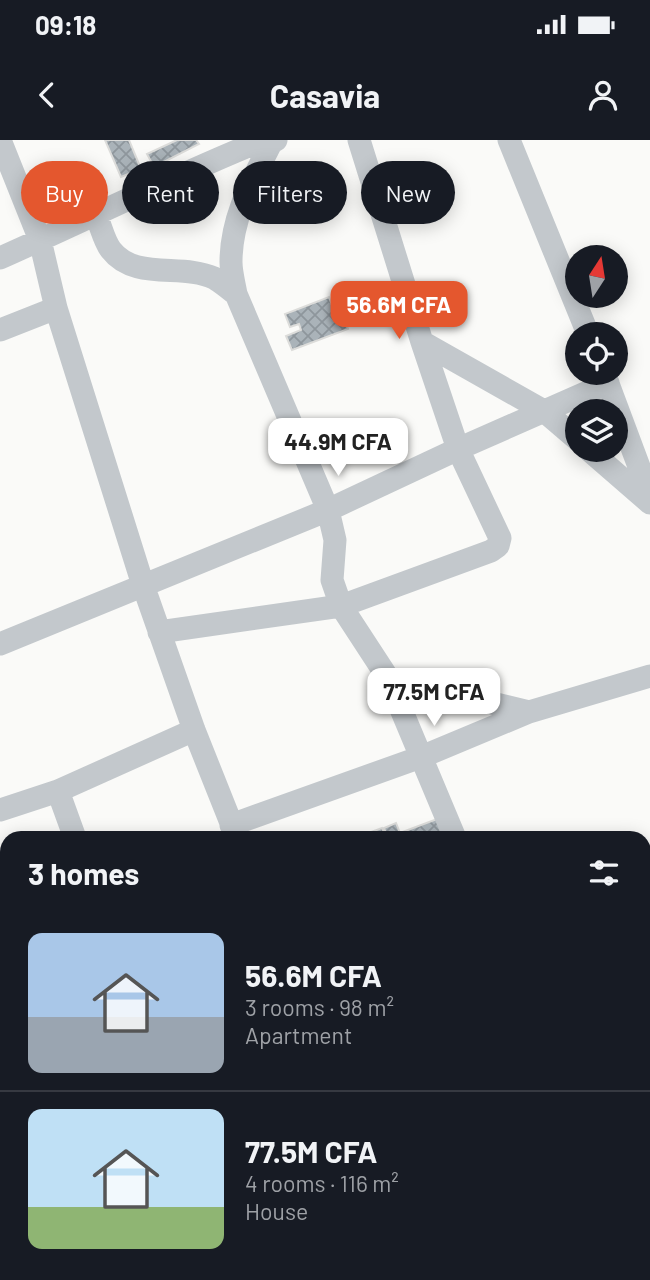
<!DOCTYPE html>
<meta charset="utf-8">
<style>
body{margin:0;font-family:Barlow,sans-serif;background:#20242c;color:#f1f3f6;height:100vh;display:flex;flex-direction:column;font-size:26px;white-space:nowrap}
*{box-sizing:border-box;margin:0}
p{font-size:23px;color:#9ea1a6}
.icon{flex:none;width:38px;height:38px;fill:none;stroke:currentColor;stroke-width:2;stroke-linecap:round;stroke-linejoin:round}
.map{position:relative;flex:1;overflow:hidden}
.side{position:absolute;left:0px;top:691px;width:651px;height:450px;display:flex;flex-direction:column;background:#171b24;border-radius:21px 21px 0 0;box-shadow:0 4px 18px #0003}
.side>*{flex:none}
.guide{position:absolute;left:21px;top:21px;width:609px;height:63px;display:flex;gap:14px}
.needle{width:46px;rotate:12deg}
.controls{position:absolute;left:565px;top:105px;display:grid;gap:14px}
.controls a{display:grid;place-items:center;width:63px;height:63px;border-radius:50%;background:#171b24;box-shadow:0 4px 18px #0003;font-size:35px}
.price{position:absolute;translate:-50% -60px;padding:0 16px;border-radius:14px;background:#fff;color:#222;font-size:23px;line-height:46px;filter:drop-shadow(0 2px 4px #0008)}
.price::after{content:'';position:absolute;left:50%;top:42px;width:21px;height:16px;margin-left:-10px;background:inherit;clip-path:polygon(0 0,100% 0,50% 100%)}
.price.active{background:#e4572e;color:#fff}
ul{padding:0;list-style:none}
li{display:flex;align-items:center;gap:21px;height:175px;padding:0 28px}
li+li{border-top:2px solid #363941}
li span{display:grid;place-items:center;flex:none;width:196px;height:140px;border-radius:14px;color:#555}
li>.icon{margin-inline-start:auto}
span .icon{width:84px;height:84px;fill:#fffc;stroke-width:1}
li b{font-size:30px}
h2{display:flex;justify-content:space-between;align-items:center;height:84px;padding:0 28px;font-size:30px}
.tag{padding:0 24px;border-radius:32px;background:#171b24;box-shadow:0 4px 18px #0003;font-size:24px;line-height:63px}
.tag.active{background:#e4572e;color:#fff}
.status{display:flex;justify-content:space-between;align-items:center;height:49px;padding:0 35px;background:#171b24;direction:ltr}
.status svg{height:19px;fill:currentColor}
header{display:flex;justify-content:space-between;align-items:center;height:91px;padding:0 28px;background:#171b24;font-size:32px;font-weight:700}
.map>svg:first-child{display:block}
.building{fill:url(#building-cross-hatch);stroke:#dcdcda;stroke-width:2}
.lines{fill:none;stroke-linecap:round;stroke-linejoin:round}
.street{stroke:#c3c8cc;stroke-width:23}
</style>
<div class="status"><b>09:18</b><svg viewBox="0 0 49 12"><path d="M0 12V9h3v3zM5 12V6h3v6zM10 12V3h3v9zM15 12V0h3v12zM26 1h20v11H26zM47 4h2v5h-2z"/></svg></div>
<header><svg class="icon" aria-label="back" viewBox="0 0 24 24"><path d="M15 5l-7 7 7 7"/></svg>Casavia<svg class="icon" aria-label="person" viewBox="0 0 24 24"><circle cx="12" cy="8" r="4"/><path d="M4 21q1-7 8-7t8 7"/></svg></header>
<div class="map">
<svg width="650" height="1140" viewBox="0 0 650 1140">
<defs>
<pattern id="building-cross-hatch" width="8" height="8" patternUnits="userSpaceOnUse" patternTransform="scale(1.75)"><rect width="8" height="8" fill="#aab3b9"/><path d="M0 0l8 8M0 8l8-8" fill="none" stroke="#8e969c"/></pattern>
</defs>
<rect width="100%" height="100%" fill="#fafaf8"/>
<path class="building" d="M105,0h24l12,29 -20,8z
M177,0h19l3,4 -45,23 -7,-13z
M329,157l8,22 6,-3 5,13 -56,21 -6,-14 15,-6 -2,-6 -9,3 -5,-13z
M445,676l9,22h-66l-4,-10 12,-5 4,10z
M382,688l5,10h-32z
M7,1044v38l-7,3v-39z
M7,1096v22l-6,2 -1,-21z
M38,1134h8l2,6h-20l-1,-2z
M563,1134h24l3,6h-24z"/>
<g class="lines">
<path class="street" d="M0,0l40,100 16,68 87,277 51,145 43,108
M359,0l63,202 122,69 34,29
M509,0l79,194
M96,75c5,11 8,26 15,35 24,31 71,13 103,28 7,4 15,11 22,16l92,216 7,30 -3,40 9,26 47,72 67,160
M0,118c88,-39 174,-82 263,-118
M236,154c-2,-11 -5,-22 -5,-32 0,-44 21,-81 40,-119l5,-3
M0,190l56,-22
M604,233l46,123
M589,310l61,53
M159,492l182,-26 150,-55 7,-5 2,-8 -42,-89 -36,-107
M0,504l328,-134 130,-61 150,-66
M388,538l141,34
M58,651l17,47
M0,670l58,-19 136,-61
M231,685l190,-68 108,-45 121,-36
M644,739l6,-3
M0,937l7,18
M644,960l6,-2
M0,1023l7,-3
M644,1126l6,12
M446,1134l3,6
M186,1140l14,-6"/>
</g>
</svg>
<div class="controls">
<a><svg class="needle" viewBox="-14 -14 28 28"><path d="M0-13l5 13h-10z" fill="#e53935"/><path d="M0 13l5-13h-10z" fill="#9ea1a6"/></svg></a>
<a><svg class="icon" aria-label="locate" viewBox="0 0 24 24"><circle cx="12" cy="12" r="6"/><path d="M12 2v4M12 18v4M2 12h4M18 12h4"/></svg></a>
<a><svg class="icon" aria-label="layers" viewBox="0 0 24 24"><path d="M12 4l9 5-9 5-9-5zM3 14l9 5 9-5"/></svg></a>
</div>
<b class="price active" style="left:399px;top:201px">56.6M CFA</b>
<b class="price" style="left:338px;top:338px">44.9M CFA</b>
<b class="price" style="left:434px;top:588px">77.5M CFA</b>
<div class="guide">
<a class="tag active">Buy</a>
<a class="tag">Rent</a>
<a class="tag">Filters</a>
<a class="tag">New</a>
</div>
<section class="side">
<h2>3 homes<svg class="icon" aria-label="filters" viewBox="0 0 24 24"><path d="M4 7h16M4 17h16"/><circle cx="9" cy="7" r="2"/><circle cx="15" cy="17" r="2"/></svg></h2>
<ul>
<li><span style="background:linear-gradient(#a9c7e8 60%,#9aa5b1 0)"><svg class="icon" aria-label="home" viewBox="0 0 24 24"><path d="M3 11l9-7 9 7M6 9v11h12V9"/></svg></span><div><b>56.6M CFA</b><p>3 rooms · 98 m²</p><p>Apartment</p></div></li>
<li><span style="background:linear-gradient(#bfe0f5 70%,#8fb573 0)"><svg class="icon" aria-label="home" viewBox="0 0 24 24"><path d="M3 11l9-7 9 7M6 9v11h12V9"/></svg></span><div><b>77.5M CFA</b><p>4 rooms · 116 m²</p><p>House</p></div></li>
</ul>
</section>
</div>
